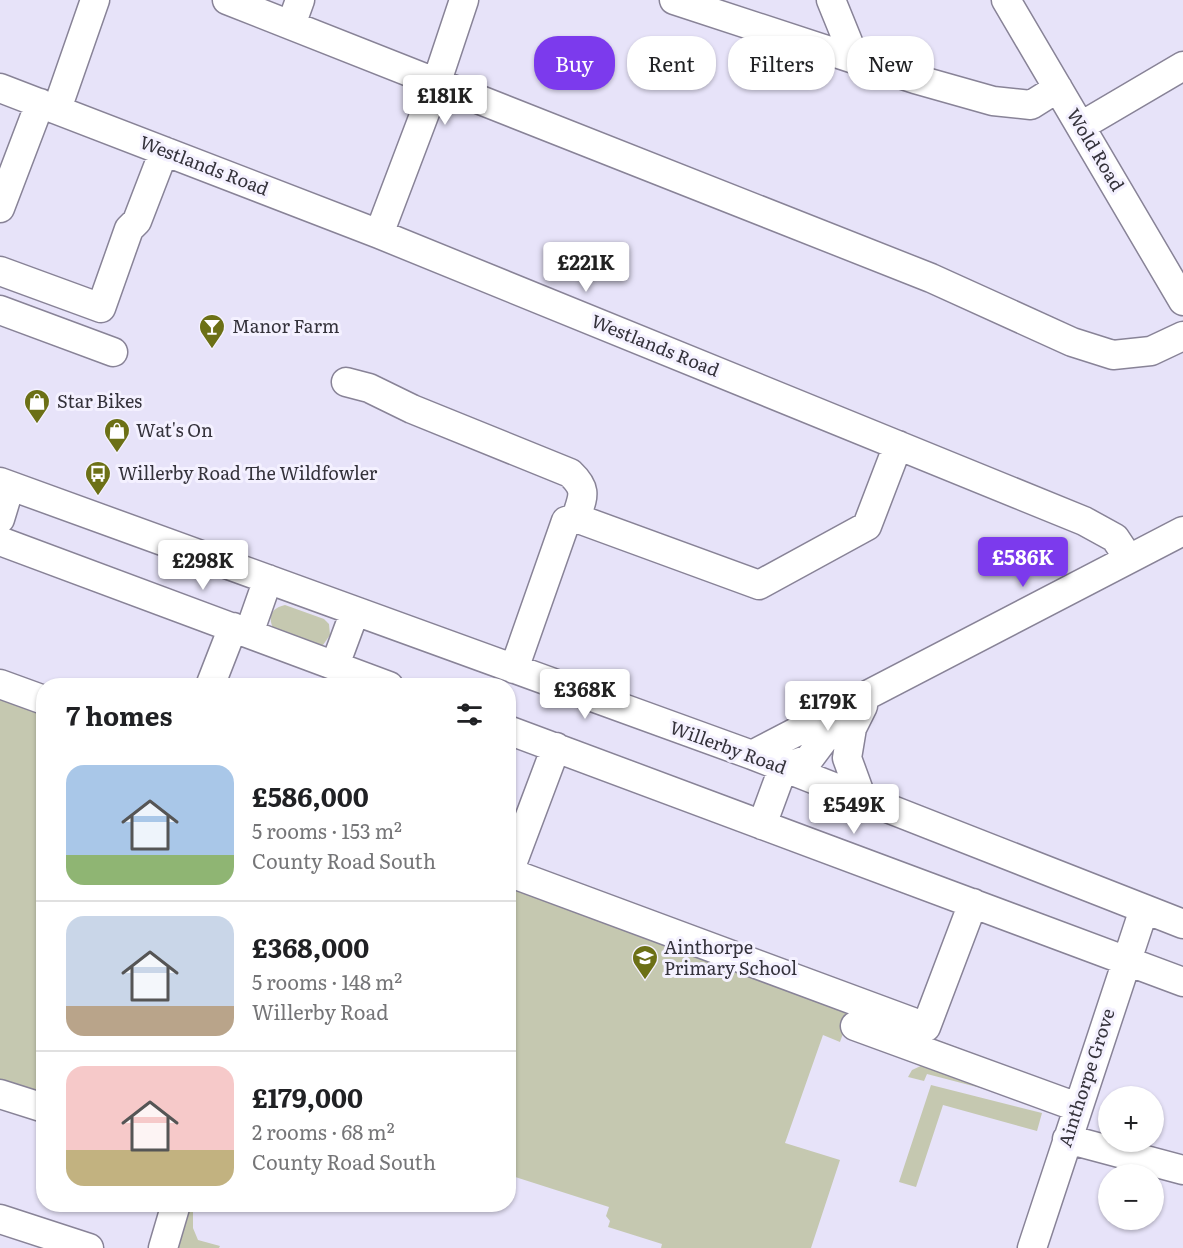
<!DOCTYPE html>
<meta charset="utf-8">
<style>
body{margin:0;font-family:Literata,serif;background:#f6f6f6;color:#202124;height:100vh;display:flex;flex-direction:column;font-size:22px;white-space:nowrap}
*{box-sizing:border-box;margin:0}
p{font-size:20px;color:#757577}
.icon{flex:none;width:33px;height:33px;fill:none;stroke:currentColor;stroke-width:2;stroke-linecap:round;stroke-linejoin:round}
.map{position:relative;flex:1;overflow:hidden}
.drawer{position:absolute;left:36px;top:678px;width:480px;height:534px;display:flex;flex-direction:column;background:#fff;border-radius:24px;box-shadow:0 2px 4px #0004}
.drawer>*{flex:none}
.banner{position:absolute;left:534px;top:36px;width:558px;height:54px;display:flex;gap:12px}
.tools{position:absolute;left:1098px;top:1086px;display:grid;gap:12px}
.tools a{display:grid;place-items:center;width:66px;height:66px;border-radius:50%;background:#fff;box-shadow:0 2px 4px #0004;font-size:30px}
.price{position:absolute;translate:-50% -51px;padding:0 14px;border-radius:6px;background:#fff;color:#222;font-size:20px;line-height:39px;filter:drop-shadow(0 2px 3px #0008)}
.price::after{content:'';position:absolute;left:50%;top:36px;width:18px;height:14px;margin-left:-9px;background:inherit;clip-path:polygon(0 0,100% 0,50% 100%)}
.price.on{background:#7c3aed;color:#fff}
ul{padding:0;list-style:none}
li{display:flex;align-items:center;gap:18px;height:150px;padding:0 30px}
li+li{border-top:2px solid #e0e0e0}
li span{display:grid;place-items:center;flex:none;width:168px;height:120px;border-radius:18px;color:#555}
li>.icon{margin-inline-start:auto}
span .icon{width:72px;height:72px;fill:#fffc;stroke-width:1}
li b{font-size:26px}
h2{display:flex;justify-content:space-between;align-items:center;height:72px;padding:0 30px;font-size:26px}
.tag{padding:0 21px;border-radius:24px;background:#fff;box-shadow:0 2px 4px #0004;font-size:21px;line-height:54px}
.tag.on{background:#7c3aed;color:#fff}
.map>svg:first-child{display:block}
.green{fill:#c5c8b0}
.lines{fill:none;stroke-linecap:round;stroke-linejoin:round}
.minor-casing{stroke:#888397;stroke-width:31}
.minor{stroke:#fff;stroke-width:28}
.labels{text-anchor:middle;stroke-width:6;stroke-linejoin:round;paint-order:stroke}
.street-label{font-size:18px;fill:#34323b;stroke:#f4f1ff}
.poi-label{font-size:18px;fill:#34323b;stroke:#f4f1ff;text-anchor:start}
</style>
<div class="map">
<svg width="1183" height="1248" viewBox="0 0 1183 1248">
<rect width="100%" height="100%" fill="#e7e3f9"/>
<path class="green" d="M285,605l39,14 5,5 1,11 -7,10h-8l-41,-15c-7,-13 -3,-22 11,-25z
M0,691l43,16v395l-43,-14z
M509,880l544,203 -2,6 -201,-75 -10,28 -17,-7 -38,108 55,17 -29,88h-150l1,-4 -54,-17 2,-6 -4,-5 3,-9 -100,-32z
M925,1064l106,37 -104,-27 -3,7 -16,-4 4,-7z
M931,1085l111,28 -5,18 -94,-26 -27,82 -17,-5z
M183,1204l10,1v23l5,12 22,6 -1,2h-49z"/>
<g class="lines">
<defs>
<path id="minor" d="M227,0l704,278 141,64 41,13 38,-4 32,-15
M674,0l241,79 78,22 38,4 27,-17
M831,0l24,59
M1006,0l177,301
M291,25l9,-25
M0,88l379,146 705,287 31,17 14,21
M57,109l38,-109
M1081,126l102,-60
M0,208l40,-105
M379,234l58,-153 27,-81
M0,271l101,37 28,-79 8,-8 27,-70
M0,310l113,42
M346,382l23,6 43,21 158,64c18,17 13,23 6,45l-10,3 -52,148
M0,482l752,273 431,169
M576,518l183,67 108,-59 31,-81
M0,519l10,-33
M0,541l389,145
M249,633l19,-54
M335,665l20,-54
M0,684l44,16
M210,686l23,-59
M508,730l675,252
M752,755l431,-224
M862,799l-15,-41 5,-30 11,-22
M762,825l21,-57 26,-9 21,-28 22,-17
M508,872l418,155 47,-124
M509,872l47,-125
M855,1026l222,81
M0,1094l44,14
M1067,1139l116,31
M0,1219l89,29
M163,1248l13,-44
M1032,1248l112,-339"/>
</defs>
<use href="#minor" class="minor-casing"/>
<use href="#minor" class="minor"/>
</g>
<defs>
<symbol id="bar-pin" viewBox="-11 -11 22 30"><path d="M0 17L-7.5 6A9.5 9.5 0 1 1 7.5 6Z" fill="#6c7016" stroke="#f4f1ff"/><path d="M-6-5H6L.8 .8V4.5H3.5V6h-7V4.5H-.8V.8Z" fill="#fff"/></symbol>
<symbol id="shop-pin" viewBox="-11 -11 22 30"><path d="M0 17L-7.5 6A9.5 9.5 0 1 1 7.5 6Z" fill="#6c7016" stroke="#f4f1ff"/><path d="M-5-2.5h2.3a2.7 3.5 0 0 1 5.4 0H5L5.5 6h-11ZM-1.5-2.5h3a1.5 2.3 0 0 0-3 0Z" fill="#fff"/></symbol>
<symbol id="bus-pin" viewBox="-11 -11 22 30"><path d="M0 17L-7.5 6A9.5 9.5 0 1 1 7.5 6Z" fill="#6c7016" stroke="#f4f1ff"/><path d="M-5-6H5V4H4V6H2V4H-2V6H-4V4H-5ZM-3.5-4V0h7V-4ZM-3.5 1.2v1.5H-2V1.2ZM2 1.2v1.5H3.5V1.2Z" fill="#fff"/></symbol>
<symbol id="school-pin" viewBox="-11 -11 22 30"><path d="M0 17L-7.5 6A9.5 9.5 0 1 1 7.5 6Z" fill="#6c7016" stroke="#f4f1ff"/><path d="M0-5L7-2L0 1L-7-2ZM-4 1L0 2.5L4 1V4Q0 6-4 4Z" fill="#fff"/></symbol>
</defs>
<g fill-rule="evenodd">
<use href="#bar-pin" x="197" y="312" width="30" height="40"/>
<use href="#shop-pin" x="22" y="387" width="30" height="40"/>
<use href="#shop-pin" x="102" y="416" width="30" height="40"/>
<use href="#bus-pin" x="83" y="459" width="30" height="40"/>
<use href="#school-pin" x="630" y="943" width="30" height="40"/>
</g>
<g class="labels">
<g class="street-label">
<text transform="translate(1095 150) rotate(59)" y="6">Wold Road</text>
<text transform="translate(204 166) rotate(21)" y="6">Westlands Road</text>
<text transform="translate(655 346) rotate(22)" y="6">Westlands Road</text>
<text transform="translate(728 748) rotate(20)" y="6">Willerby Road</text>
<text transform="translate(1087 1078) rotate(-72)" y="6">Ainthorpe Grove</text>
</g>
<g class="poi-label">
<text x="232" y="333">Manor Farm</text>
<text x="57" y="408">Star Bikes</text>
<text x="136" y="437">Wat's On</text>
<text x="118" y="480">Willerby Road The Wildfowler</text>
<text x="664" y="954">Ainthorpe<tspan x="664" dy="21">Primary School</tspan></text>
</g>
</g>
</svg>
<div class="tools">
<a>+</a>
<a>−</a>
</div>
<b class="price" style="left:445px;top:126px">£181K</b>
<b class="price" style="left:586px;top:293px">£221K</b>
<b class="price on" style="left:1023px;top:588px">£586K</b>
<b class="price" style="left:203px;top:591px">£298K</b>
<b class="price" style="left:585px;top:720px">£368K</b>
<b class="price" style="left:828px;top:732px">£179K</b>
<b class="price" style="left:854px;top:835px">£549K</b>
<div class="banner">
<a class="tag on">Buy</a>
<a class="tag">Rent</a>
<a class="tag">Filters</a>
<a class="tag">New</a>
</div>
<section class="drawer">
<h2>7 homes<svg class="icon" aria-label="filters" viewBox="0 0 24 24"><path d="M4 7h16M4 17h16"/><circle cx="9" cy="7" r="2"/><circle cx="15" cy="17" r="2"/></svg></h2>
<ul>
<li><span style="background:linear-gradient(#a9c7e8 75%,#8fb573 0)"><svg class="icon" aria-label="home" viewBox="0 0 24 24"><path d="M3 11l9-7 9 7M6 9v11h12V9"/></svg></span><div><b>£586,000</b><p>5 rooms · 153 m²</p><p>County Road South</p></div></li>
<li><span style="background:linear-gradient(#c9d6e8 75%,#b9a48a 0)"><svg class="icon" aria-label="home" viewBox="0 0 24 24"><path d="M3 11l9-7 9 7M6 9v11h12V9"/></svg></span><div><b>£368,000</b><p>5 rooms · 148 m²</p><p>Willerby Road</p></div></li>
<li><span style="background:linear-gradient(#f6c9c9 70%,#c2b280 0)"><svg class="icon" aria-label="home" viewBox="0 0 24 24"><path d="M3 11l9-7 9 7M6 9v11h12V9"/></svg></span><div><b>£179,000</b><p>2 rooms · 68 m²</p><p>County Road South</p></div></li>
</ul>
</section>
</div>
